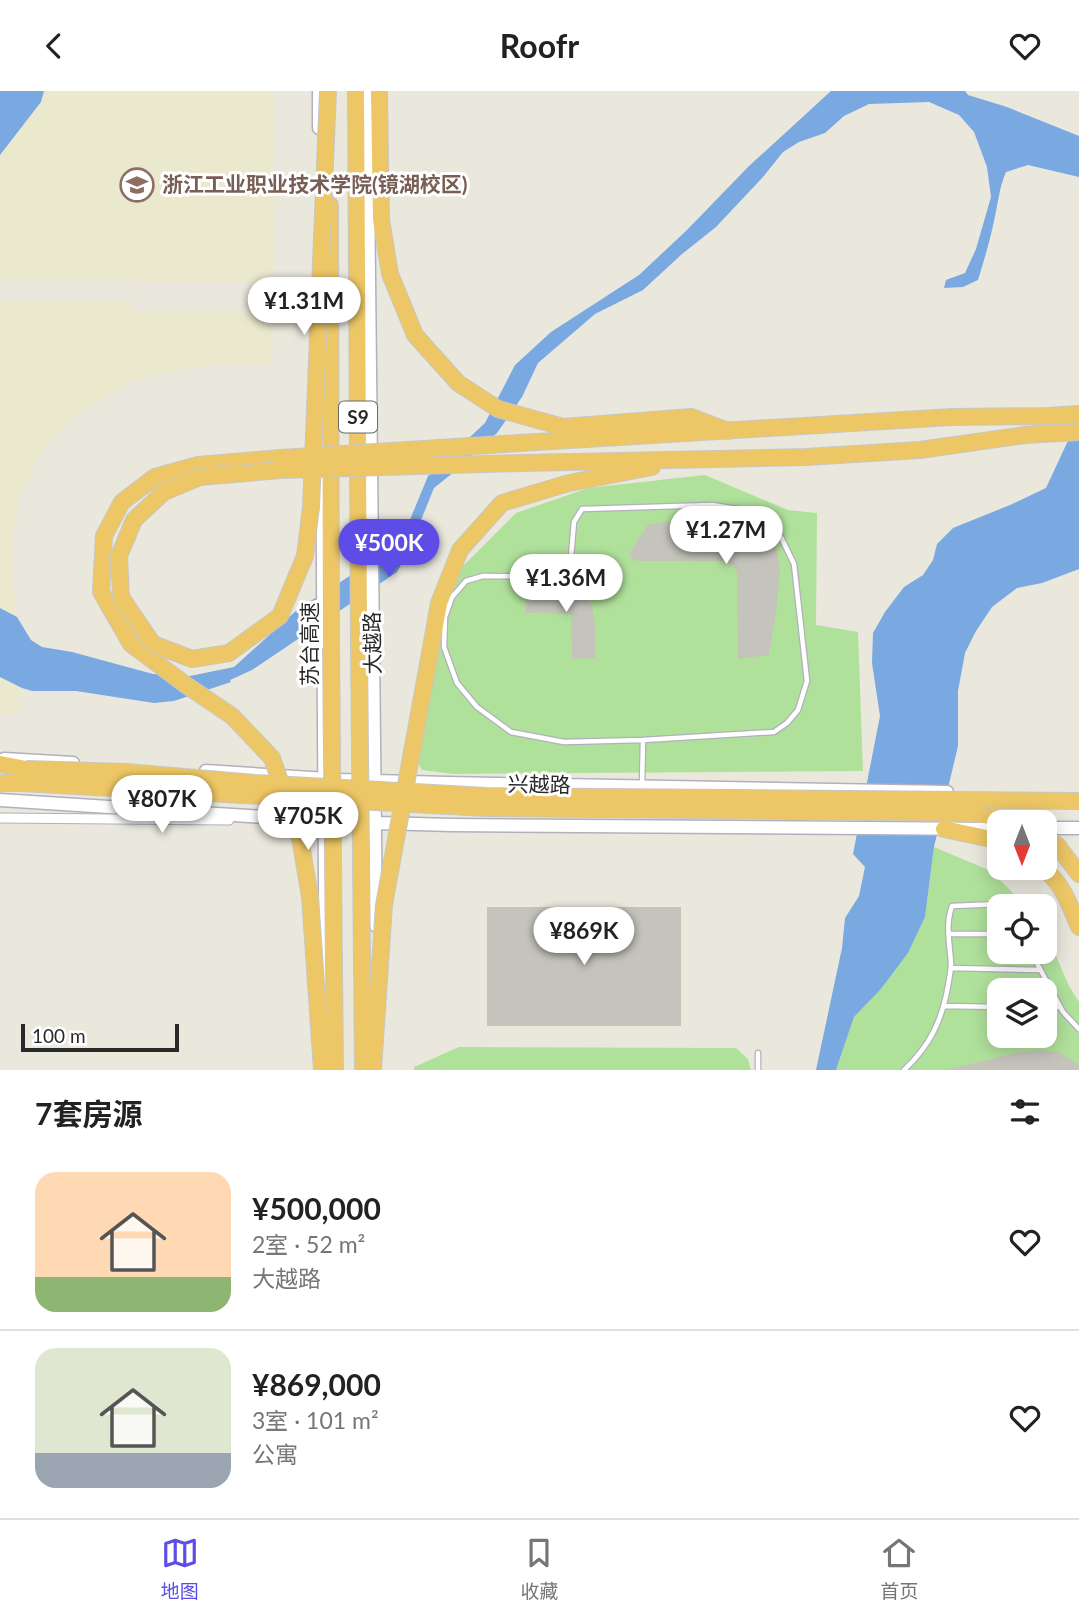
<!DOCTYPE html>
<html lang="zh">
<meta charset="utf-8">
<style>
body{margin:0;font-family:Lato,"Noto Sans SC",sans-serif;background:#f2f2f2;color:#222;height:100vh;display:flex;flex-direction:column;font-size:26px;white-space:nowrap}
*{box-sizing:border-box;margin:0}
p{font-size:23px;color:#767676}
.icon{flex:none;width:38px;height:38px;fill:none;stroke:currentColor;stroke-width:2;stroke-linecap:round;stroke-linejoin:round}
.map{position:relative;height:979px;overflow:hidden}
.panel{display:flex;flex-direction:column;background:#fff;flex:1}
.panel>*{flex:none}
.needle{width:46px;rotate:180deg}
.fabs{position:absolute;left:987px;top:719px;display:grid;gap:14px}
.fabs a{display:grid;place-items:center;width:70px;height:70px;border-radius:14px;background:#fff;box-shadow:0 4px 18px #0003;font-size:35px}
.scale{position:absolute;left:21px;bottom:18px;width:158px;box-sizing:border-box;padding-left:7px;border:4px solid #292929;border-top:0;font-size:19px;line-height:24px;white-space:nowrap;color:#292929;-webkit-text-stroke:5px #fff;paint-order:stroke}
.price{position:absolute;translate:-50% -60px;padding:0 16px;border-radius:24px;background:#fff;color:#222;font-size:23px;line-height:46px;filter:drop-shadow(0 2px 4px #0008)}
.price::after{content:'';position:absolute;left:50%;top:42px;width:21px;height:16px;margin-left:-10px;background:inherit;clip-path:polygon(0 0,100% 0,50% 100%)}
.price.active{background:#5d4de6;color:#fff}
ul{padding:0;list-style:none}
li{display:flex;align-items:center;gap:21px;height:175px;padding:0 35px}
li+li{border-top:2px solid #e0e0e0}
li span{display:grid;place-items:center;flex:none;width:196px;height:140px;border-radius:21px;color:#555}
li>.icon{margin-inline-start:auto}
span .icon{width:84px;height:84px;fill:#fffc;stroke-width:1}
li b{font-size:30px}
h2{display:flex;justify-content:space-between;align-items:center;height:84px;padding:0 35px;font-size:30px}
header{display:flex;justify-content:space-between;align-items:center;height:91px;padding:0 35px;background:#fff;font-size:32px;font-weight:700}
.menu{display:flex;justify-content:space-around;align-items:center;height:98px;border-top:2px solid #e0e0e0;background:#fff;font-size:19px;color:#767676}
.menu a{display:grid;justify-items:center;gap:4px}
.menu .active{color:#5d4de6}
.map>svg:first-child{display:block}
.education{fill:#eae9ce}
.pitch{fill:#b0e19b;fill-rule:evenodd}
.water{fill:#7aa8e1}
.building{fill:#c5c4bc;stroke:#c5c4b7;stroke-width:2}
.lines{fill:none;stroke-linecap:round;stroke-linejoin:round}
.lane-casing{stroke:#b1b0bb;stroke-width:7}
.street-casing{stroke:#b1b0bb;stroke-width:11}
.secondary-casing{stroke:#b1b0bb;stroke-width:15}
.highway-casing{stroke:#c7c7c7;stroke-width:18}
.lane{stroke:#fff;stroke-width:4.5}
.street{stroke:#fff;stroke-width:9}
.secondary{stroke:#fff;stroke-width:12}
.highway{stroke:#edc765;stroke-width:16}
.highway-bridge-casing{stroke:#c7c7c7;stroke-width:18;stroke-linecap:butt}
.highway-bridge{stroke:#edc765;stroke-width:16}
.labels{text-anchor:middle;stroke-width:6;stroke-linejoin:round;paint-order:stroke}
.shield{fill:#fff;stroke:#696969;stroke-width:2}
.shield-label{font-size:19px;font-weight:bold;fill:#292929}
.education-label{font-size:21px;font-weight:bold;fill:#785e54;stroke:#fff;text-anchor:start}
.street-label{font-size:21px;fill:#292929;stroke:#fff}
</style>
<header><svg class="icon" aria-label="back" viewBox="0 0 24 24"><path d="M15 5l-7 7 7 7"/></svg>Roofr<svg class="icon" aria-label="heart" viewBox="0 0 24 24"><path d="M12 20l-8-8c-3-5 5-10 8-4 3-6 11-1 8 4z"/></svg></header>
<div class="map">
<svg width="1079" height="979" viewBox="0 0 1079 979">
<rect width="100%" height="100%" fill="#eae8dd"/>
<path class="education" d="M0,0h274v191l-274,-2z
M0,209l129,2 6,10h138l-1,53h-64l-42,7 -33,9 -49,29 -23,19 -16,17 -16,29 -10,27 -5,27 -3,46 7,51 3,88h-21z"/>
<path class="pitch" d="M705,384l83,35 29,3 -1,112 42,7 5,139 -410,3 -31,-4 -5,-9 29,-161 16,-33 54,-54 72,-25z
M934,756l57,24 35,35 -27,1v45h46v-17l8,14 16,37 10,16v68h-243l18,-53 27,-28 27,-36 17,-36zM999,900h46v45h-46z
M459,956l277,1 12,11 3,11h-337v-3z"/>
<path class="water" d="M0,0h44l-3,11 -41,53z
M831,0h134l3,4 39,12 72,29v41l-51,-12 -22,7c-7,16 -8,32 -12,49 -4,20 -10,39 -16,59l-15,7 -19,1 2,-8 19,-7 11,-24 15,-52 -4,-30 -13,-35 -15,-17 -30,-13 -60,2 -25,12 -19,17 -26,9 -16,10 -20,25 -47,50 -34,27 -39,36 -48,24 -57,49 -16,34 -25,36 -43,39 -20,16 -26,64 -11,20 -145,98 -22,10 1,2 -57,19 -20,2 -78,-12h-44l-10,-3 -22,-11v-69l17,9 14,23 11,7 30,5 81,22 37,2 44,-9 64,-58 102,-65 28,-68 57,-53 30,-58 36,-33 88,-57 48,-45 61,-63z
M1079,326v152l-37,14 -25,5 -25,19 -16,24 -11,22 -7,38v55l-24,101 -9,70 -17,36 -27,36 -27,28 -18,53h-20l26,-122 3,-30 14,-22 6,-29 -12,-13 27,-138 -8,-53 1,-30 12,-21 19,-25 19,-12 10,-15 4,-16 16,-16 57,-23 36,-17z"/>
<path class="building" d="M732,423l17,3 14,9 11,16 5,25 -3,39 -8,48 -29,4 -1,-86 -4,-6 -10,-6h-87l-6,-4 1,-6 17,-25z
M526,495h34l18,4 13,15 3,18v34l-21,1 -1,-45 -45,-1z
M488,817h192v117h-192z
M1038,960l21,2 20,13v4h-129l70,-17z"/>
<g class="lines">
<defs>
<path id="lane" d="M642,695l1,-46 131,-8 13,-9 11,-13 9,-29 -13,-117 -17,-35 -26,-18 -39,-6 -130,4 -8,13 -4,46 -9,9 -78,-1 -17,5 -14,16 -7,20 -1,30 13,36 20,24 34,25 53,10 79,-2
M949,843h50
M1031,861l32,60 16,17
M951,877l89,2
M945,915l54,1
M1045,916h15
M758,962v17
M904,979c26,-24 38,-50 44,-84 1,-7 3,-15 3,-22 -1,-20 -6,-39 1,-58l48,-2 5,3"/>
<path id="street" d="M0,727l229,2"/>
<path id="secondary" d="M319,0v37
M367,0l9,835
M322,332l4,608
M4,668l69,4
M206,680l136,9 104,3 501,9
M0,709l342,22 110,3 547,4
M1045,737h34"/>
<path id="highway" d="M356,0l3,556
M379,0l2,128 9,55 25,61 43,48 40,26 65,18 128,-10 37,14
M330,114l1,443
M520,352l432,-26 95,-1 32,-2
M522,372l284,-6 114,-7 105,-15 54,-3
M432,551l7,-39 21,-53 42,-47 67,-20 83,-16
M232,625l-46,-31 -55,-41 -30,-52 3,-56 18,-34 33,-25 43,-12 82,-7
M0,673l26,5
M0,692h21
M976,722l43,10
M944,738l47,10 8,4
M1045,747l12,7 22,29
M1042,777c20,13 28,38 37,59"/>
</defs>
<use href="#lane" class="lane-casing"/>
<use href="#street" class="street-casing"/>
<use href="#secondary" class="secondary-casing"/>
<use href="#highway" class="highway-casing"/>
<use href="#lane" class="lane"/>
<use href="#street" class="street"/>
<use href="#secondary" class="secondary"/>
<use href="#highway" class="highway"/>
<defs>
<path id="highway-bridge" d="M328,0l-17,416 -6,49 -25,60 -51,37 -37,6 -39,-15 -32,-47 -2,-41 15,-36 30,-28 36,-15 81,-7 241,-7
M280,367l240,-15
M359,556l4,423
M331,557l4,422
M232,625l40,42 28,80 10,59 12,173
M26,678l100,3 129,11 231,13 593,5
M21,692l465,25 490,5
M373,979l11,-165 48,-263"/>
</defs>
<use href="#highway-bridge" class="highway-bridge-casing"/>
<use href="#highway-bridge" class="highway-bridge"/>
</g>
<defs>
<symbol id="university-ring" viewBox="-11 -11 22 22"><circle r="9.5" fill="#fff" stroke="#8d6e63" stroke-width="1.5"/><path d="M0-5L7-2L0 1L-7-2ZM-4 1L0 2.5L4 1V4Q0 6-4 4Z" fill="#8d6e63"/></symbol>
</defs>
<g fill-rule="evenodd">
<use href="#university-ring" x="118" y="75" width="38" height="38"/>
</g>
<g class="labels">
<rect class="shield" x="339" y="310.5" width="38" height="31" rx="5"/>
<g class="shield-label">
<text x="358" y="333">S9</text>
</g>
<g class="education-label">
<text x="162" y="101">浙江工业职业技术学院(镜湖校区)</text>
</g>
<g class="street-label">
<text transform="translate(373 552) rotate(-91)" y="7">大越路</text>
<text transform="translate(310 553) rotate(-90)" y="7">苏台高速</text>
<text transform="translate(539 694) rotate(1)" y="7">兴越路</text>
</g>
</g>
</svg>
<div class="fabs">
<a><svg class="needle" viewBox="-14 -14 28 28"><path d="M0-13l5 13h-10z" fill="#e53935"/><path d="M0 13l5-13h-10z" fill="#767676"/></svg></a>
<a><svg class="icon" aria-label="locate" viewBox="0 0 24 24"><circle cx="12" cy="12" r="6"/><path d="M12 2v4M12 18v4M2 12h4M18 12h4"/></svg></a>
<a><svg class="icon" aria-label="layers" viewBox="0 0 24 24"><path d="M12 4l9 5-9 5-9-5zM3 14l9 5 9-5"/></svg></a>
</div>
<div class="scale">100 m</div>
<b class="price" style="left:304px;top:246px">¥1.31M</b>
<b class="price" style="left:726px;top:475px">¥1.27M</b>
<b class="price active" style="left:389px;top:488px">¥500K</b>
<b class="price" style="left:566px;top:523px">¥1.36M</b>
<b class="price" style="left:162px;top:744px">¥807K</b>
<b class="price" style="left:308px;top:761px">¥705K</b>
<b class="price" style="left:584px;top:876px">¥869K</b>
</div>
<section class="panel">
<h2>7套房源<svg class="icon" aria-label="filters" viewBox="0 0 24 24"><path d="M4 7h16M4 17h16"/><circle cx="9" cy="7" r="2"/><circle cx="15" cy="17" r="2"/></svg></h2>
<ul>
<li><span style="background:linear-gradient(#ffd9b3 75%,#8fb573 0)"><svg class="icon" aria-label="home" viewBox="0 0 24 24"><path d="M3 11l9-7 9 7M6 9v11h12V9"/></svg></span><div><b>¥500,000</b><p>2室 · 52 m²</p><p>大越路</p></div><svg class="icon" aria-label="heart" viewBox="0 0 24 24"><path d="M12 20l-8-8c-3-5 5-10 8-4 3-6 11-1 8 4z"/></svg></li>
<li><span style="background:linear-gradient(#dfe7d0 75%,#9aa5b1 0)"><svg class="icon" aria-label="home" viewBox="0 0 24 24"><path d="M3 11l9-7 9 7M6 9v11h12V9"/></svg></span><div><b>¥869,000</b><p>3室 · 101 m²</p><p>公寓</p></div><svg class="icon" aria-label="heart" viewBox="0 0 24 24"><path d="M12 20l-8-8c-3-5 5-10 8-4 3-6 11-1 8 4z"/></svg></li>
</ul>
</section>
<nav class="menu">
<a class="active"><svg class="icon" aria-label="map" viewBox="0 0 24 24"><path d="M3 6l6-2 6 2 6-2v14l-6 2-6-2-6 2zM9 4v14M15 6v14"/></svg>地图</a>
<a><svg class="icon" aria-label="saved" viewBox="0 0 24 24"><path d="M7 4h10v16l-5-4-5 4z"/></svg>收藏</a>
<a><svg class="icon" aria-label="home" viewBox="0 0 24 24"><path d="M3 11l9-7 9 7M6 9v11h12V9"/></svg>首页</a>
</nav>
